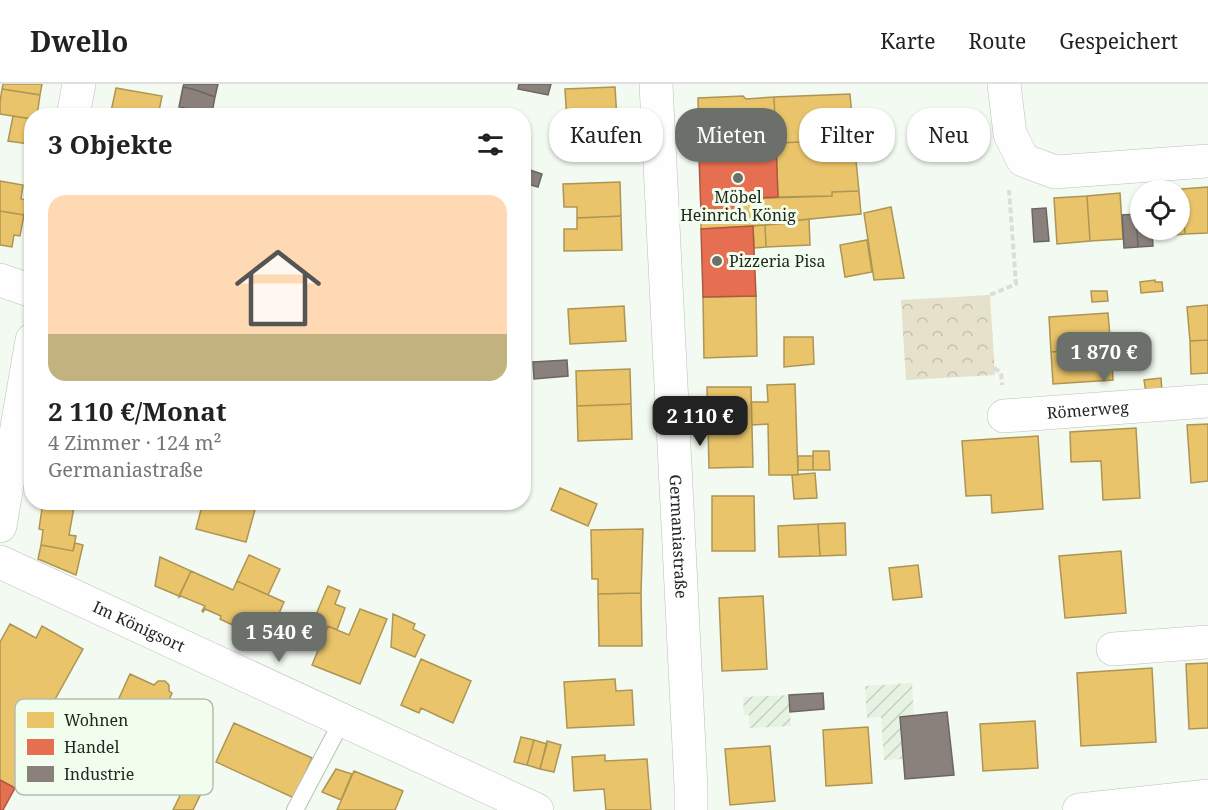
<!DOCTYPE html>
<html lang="de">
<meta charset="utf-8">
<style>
body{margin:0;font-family:"Noto Serif",serif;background:#f6f6f6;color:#222;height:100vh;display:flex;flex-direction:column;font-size:22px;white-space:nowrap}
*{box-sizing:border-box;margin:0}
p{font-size:20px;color:#767676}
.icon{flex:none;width:33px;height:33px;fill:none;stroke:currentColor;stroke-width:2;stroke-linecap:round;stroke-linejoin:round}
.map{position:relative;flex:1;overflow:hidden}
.side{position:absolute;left:24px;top:24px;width:507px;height:402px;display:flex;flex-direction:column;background:#fff;border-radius:24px;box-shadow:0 2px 4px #0004}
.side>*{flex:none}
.top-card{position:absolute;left:549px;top:24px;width:568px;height:54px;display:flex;gap:12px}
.tools{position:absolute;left:1130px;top:96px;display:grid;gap:12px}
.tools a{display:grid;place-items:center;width:60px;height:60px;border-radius:50%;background:#fff;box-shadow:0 2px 4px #0004;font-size:30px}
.price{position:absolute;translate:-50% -51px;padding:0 14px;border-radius:12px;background:#6b716a;color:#fff;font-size:20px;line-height:39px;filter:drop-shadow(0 2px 3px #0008)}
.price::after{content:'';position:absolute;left:50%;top:36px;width:18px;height:14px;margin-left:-9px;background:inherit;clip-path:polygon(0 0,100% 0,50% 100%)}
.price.on{background:#222;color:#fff}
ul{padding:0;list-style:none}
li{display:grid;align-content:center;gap:12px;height:318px;padding:0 24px}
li+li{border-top:2px solid #e0e0e0}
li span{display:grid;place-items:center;height:186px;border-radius:18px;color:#555}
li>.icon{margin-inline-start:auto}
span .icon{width:108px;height:108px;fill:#fffc;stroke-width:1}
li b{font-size:26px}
h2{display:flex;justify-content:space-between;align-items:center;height:72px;padding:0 24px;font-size:26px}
.tag{padding:0 21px;border-radius:24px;background:#fff;box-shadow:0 2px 4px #0004;font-size:21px;line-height:54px}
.tag.on{background:#6b716a;color:#fff}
header{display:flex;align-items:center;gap:36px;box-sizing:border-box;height:84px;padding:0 30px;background:#fff;border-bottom:2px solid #e0e0e0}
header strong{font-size:28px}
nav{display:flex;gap:33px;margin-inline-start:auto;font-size:21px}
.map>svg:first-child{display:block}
.industrial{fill:url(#industrial-furrows)}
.park{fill:url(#park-crowns)}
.homes{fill:#e9c46a;stroke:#ad9554;stroke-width:1.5}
.shops{fill:#e76f51;stroke:#ac5943;stroke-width:1.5}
.industry{fill:#8a817c;stroke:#6b6661;stroke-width:1.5}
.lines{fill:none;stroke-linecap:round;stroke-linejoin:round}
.service-casing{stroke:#bac0b8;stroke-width:18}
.minor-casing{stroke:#bac0b8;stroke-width:34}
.path{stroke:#dbdddb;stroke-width:4;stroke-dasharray:6 3;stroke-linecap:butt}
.service{stroke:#fdfefd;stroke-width:16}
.minor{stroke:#fdfefd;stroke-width:33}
.poi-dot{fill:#6b716a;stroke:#f2feed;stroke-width:2}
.labels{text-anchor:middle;stroke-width:6;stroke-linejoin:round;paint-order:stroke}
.poi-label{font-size:16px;fill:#222721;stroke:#f2feed}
.street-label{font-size:16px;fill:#222721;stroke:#f2feed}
.key{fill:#f2feed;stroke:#b4beb0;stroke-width:1.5}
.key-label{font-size:16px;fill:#222721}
</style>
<header>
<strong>Dwello</strong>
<nav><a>Karte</a><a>Route</a><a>Gespeichert</a></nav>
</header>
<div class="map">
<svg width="1208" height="726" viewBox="0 0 1208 726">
<defs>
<pattern id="industrial-furrows" width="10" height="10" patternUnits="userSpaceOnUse" patternTransform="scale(1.5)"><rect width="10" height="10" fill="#e6f3e2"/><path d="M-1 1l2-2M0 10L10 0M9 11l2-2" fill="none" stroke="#c5d0c2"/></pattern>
<pattern id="park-crowns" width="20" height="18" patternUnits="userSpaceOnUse" patternTransform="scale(1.5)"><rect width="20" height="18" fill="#e5e1cb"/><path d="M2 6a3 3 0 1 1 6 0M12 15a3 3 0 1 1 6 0" fill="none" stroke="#c4c1ae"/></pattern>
</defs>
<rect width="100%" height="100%" fill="#f3faf1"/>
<path class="industrial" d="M912,599l2,33 -14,1 3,42 -19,1 -3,-43 -14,1 -2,-32z
M789,611l2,31 -42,2v-13h-5l-1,-18z"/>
<path class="park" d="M990,211l5,80 -89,5 -5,-80z"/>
<path class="homes" d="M3,0h39l-2,11 -38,-6z
M615,3l2,33 -50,3 -2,-34z
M116,4l46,8 -4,20h-48z
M2,5l38,6 -3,21h-5v3l-32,-5v-12z
M850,10l4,46 -78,3 -2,-46z
M743,12l3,3 28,-2 2,46 -77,3 -1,-48z
M13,32l19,3v14l-3,11 -21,-3z
M617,36l2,34 -51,2 -1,-33z
M854,56l5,51 -27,1v4l-54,1 -2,-54z
M0,97l23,4 -2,14 6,1 -3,15 -24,-4z
M620,98l1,34 -44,2v-11h-13l-1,-23z
M1208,103v46l-23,1 -3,-45z
M1182,105l3,45 -33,3v-7h27v-40h-17z
M859,107l2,23 -71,7v2l-37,3 -52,3v-16l39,-1v-13l92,-3v-4z
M1120,109l3,46 -33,2 -3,-45z
M1087,112l3,45 -33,3 -3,-46z
M891,123l13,71 -30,2 -10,-67z
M0,127l24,4 -4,21 -6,-1 -2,12 -12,-2z
M621,132l1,34 -58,1v-22h13v-11z
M809,135l1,26 -44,2 -1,-22z
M765,141l1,22 -12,1 -1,-22z
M867,156l5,32 -27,5 -5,-32z
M1155,196v2h7l1,9 -22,2 -1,-11z
M1091,207h16l1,10 -16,1z
M756,212l1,60 -53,2 -1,-61z
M1208,221v35l-18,1 -3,-34z
M624,222l2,35 -56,3 -2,-35z
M1108,229l3,35 -60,4 -2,-35z
M784,253h29l1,27 -30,3z
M1208,256v33l-17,1 -1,-33z
M1111,264l2,32 -60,4 -2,-32z
M630,285l1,35 -54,2 -1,-35z
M1161,294l1,13 -16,2 -2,-13z
M795,300l3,91h-29l-1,-51 -16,1 -1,-23h17l-1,-17z
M707,303h44l2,80 -44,1z
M631,320l1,35 -54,2 -1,-35z
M1208,340v57l-17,2 -4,-58z
M1136,344l4,70 -37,2 -2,-39 -30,1 -1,-30z
M1038,352l5,73 -51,4 -1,-18 -25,1 -4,-55z
M813,367h16l1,19h-17z
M798,372h15v14h-15z
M815,389l2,25 -23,1 -2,-24z
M560,404l37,16 -9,22 -37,-16z
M712,412h42l1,55h-43z
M43,418l31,5 -5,28 7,1 -3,15 -32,-6 2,-15 -4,-1z
M203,418h41l12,4 -10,36 -50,-13z
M845,439l1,32 -26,1 -2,-32z
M818,440l2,32 -41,1 -1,-31z
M643,445l-2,64 -43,1v-15h-6l-1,-49z
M75,459l8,2 -7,30 -38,-16 3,-14 32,6z
M1121,467l5,62 -61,5 -6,-62z
M249,471l31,14 -12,26 -31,-14z
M160,473l31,14 -12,25 -24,-10z
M918,481l4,32 -29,3 -4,-32z
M191,487l42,19 4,-9 47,21 -17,39 -19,-9 -3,7 -11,-5 3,-7 -17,-8 1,-3 -16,-7 -2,3 -1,-1 3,-5 -24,-10 -2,1z
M328,502l12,5 -5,13 10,4 -8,22 -9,-4 -7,16 -14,-6z
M641,509l1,53h-43l-1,-52z
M763,512l4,73 -45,2 -3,-73z
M360,525l27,10 -27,65 -48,-19 16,-39 21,9z
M393,530l22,10 -2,5 12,6 -10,22 -24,-10z
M10,540l26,14 6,-12 41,23 -55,99 7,4 -20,36 -15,-8v-138z
M421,575l50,22 -18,42 -32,-15 -2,5 -18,-8z
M1208,579v65l-19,1 -3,-65z
M1152,584l4,74 -75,4 -4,-73z
M130,590l24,11 4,-4h7l4,4v6l3,2 -20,46 -43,-19z
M615,595l1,12 16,-1 2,35 -67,3 -3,-46z
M1035,637l3,47 -55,3 -3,-47z
M234,639l78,35 -18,40 -78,-36z
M868,643l4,56 -46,3 -3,-56z
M521,653l13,3 -7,25 -13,-3z
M534,656l13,4 -7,25 -13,-4z
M547,657l14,4 -7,27 -14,-3z
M770,662l5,55 -45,4 -5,-56z
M605,671v6l42,-2 4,51h-45l-2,-21 -30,2 -2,-34z
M336,685l16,5 -11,26 -19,-8z
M192,687l16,8 -15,31h-20z
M354,687l49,20 -8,19h-58z"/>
<path class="shops" d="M776,59l2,54 -38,2v13l-39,1 -2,-55 12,-1v-12z
M753,142l3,70 -53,1 -2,-68z
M0,696l15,8 -12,22h-3z"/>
<path class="industry" d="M184,0h34l-3,13 -19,-7 -13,-3z
M519,0h32l-3,11 -30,-6z
M183,3l13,3 19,7 -3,16 -33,-6z
M524,84l18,6 -4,13 -14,-4z
M1046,124l3,33 -15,1 -2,-33z
M1136,130h4v16h12l1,16 -15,1z
M1136,130l2,33 -14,1 -2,-33z
M567,276l1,16 -34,3 -1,-17z
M823,609l1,16 -34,3 -1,-17z
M947,628l7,63 -49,4 -5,-62z"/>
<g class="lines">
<defs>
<path id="service" d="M295,726l47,-89"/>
<g id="minor">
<path id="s1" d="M656,0l35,703v23"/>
<path d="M1004,0l6,50 13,26 32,12 153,-11"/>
<path d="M73,32l6,-32"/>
<path d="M0,196l32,11"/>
<path id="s2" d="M1004,332l204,-15"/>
<path d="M0,442l32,-186"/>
<path id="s3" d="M0,478l537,248"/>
<path d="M1113,565l95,-7"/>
<path d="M1079,726l129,-14"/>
</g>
</defs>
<use href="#service" class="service-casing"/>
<use href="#minor" class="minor-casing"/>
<path class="path" d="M990,211l26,-11 -7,-94
M994,284l7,5 1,12"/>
<use href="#service" class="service"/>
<use href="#minor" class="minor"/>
</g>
<g class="poi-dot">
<circle cx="738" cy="94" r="6"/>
<circle cx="717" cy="177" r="6"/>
</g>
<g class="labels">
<g class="poi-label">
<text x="738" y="119">Möbel<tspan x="738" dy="18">Heinrich König</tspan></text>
<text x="729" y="183" text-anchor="start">Pizzeria Pisa</text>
</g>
<g class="street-label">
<text dy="6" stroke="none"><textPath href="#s2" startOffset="84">Römerweg</textPath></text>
<text dy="6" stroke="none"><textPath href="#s1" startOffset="453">Germaniastraße</textPath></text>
<text dy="6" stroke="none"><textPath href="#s3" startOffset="153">Im Königsort</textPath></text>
</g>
</g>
<rect x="15" y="615" width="198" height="96" rx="9" class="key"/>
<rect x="27" y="628" width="27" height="16" fill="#e9c46a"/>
<rect x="27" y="655" width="27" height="16" fill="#e76f51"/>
<rect x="27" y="682" width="27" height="16" fill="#8a817c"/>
<g class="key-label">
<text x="64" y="642">Wohnen</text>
<text x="64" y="669">Handel</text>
<text x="64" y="696">Industrie</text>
</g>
</svg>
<div class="tools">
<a><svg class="icon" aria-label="locate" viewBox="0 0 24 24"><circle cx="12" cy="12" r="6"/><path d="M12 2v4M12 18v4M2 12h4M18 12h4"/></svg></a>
</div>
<b class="price" style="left:1104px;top:299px">1 870 €</b>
<b class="price on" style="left:700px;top:363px">2 110 €</b>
<b class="price" style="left:279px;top:579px">1 540 €</b>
<div class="top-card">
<a class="tag">Kaufen</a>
<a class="tag on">Mieten</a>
<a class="tag">Filter</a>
<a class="tag">Neu</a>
</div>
<section class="side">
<h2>3 Objekte<svg class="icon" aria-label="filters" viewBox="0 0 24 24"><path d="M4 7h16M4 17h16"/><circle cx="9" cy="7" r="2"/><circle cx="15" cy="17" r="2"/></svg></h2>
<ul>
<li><span style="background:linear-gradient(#ffd9b3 75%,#c2b280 0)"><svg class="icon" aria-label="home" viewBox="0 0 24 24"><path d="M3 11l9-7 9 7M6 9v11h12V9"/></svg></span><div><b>2 110 €/Monat</b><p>4 Zimmer · 124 m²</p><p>Germaniastraße</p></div></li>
</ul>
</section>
</div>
